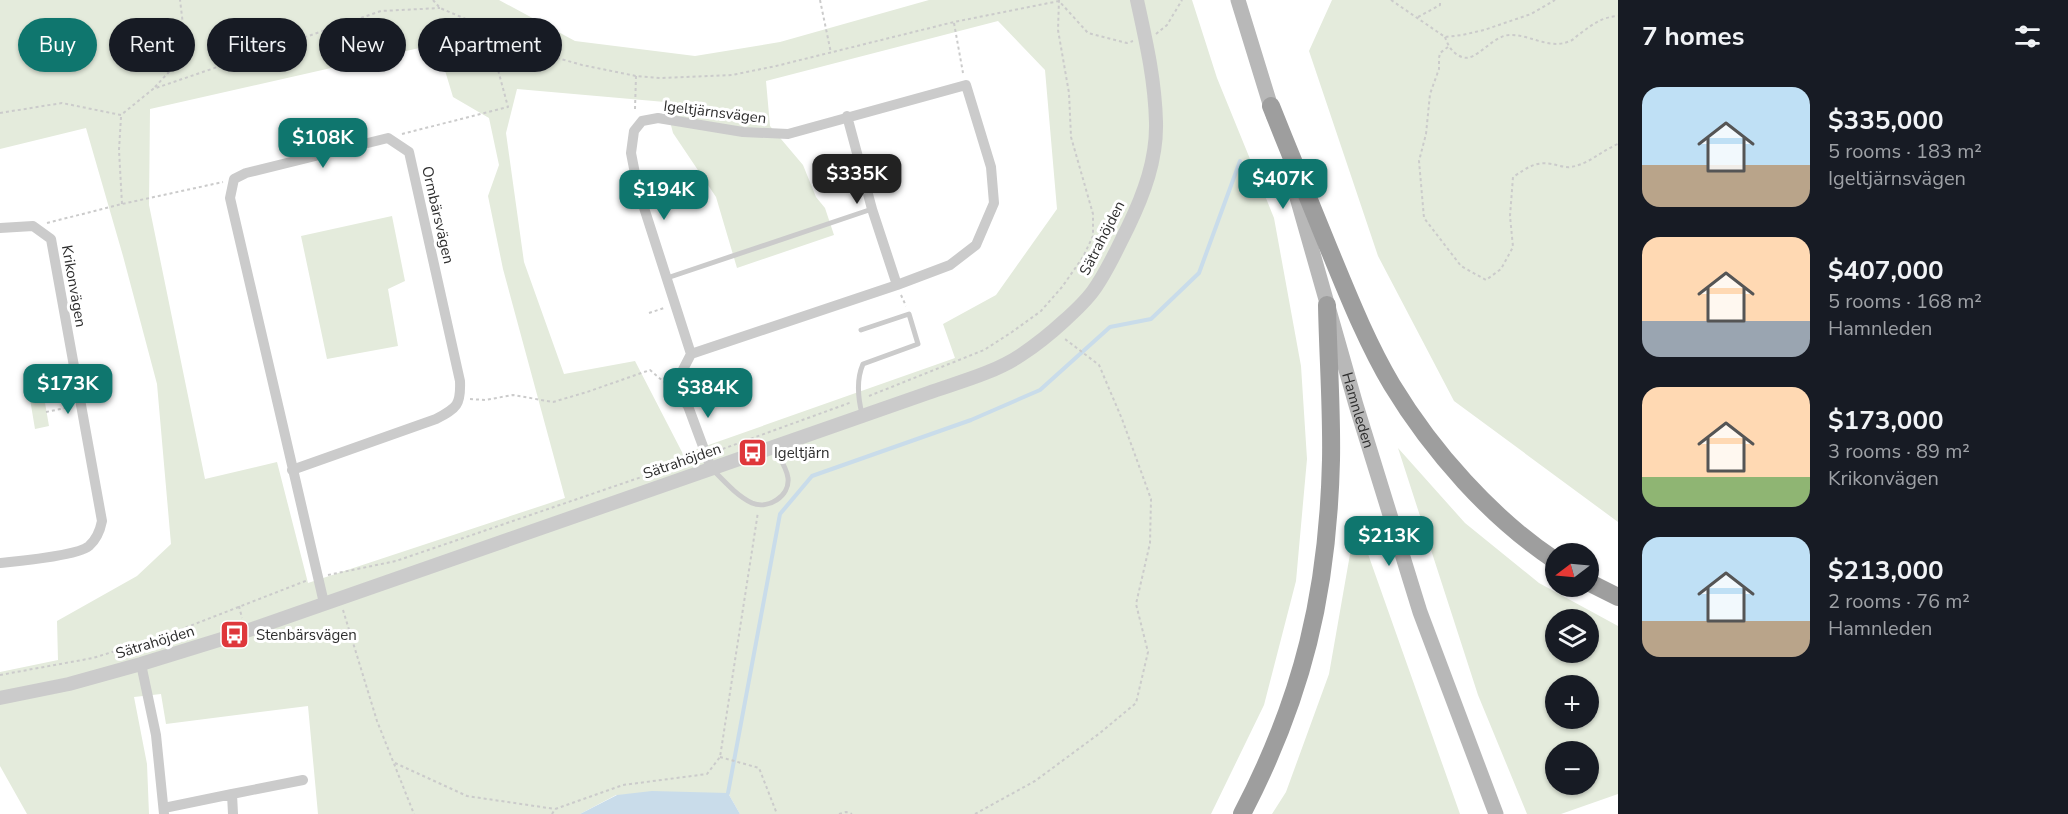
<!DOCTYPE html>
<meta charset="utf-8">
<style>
body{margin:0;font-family:"Nunito Sans",sans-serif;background:#20242c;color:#f1f3f6;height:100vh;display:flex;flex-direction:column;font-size:22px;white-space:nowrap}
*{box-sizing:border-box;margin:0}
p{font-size:20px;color:#9ea1a6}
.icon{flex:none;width:33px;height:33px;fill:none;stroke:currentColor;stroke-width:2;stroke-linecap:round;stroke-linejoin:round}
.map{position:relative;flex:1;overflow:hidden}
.side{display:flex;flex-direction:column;background:#171b24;width:450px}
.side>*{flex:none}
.guide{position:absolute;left:18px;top:18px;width:570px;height:54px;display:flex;gap:12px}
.needle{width:39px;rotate:254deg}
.buttons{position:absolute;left:1545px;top:543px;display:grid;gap:12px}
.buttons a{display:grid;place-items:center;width:54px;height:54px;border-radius:50%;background:#171b24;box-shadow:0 2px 4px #0004;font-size:30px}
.price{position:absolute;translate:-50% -51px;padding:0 14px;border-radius:12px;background:#0f766e;color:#fff;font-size:20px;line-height:39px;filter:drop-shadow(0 2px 3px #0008)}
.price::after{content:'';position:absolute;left:50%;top:36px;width:18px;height:14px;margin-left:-9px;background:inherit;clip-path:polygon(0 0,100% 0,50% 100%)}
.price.on{background:#222;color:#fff}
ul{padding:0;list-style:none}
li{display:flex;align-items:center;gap:18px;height:150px;padding:0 24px}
li span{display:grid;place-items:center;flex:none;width:168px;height:120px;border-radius:18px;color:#555}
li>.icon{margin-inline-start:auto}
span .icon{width:72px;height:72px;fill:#fffc;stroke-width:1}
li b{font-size:26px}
h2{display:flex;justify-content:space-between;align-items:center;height:72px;padding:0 24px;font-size:26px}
.pill{padding:0 21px;border-radius:27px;background:#171b24;box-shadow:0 2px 4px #0004;font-size:21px;line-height:54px}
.pill.on{background:#0f766e;color:#fff}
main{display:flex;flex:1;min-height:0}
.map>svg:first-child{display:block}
.green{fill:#e4ebdc;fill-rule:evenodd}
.water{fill:#c9dcea}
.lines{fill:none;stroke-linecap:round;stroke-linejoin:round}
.stream{stroke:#c9dcea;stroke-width:4}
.path{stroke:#cbcbcb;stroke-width:2;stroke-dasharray:3 3;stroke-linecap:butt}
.service{stroke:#cbcbcb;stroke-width:5}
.minor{stroke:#cbcbcb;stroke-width:10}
.tertiary{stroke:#cbcbcb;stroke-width:14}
.secondary{stroke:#b8b8b8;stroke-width:15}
.trunk{stroke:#9e9e9e;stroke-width:18}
.labels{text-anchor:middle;stroke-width:6;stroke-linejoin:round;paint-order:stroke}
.street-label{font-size:15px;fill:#2e2e2e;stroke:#fff}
.poi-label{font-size:15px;fill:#2e2e2e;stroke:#fff;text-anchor:start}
</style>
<main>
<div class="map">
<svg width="1618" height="814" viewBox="0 0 1618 814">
<rect width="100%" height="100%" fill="#fff"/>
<path class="green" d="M0,0h499l76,41 120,15 85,-14 149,-42h263l25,78 57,140 27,148 6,93 -11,122 -32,124 -53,109h-471l-12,-21 -112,2 -36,19h-262l-10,-108 -142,18 -5,-30 -27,3 13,67 2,50h-122l-27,-48v-94l58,-12 -1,-39 80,-45 34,-32 -14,-160 -34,-128 -37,-128 -86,21zM998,21l47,49 12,139 -61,86 -53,29 12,34 -272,96 -48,-93 -71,13 -40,-112 -18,-129 11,-44 148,13 8,31 43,64 21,71 97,-33 -9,-27 -9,-11 -13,-32 -33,-39 -4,-45zM437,44l16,53 36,21 10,47 -11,31 15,73 62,229 -257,85 -31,-121 -72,17 -56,-274 1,-96z
M1332,0h286v522l-164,-121 -76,-145 -69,-205z
M392,216l13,65 -17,8 10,57 -71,13 -26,-123z
M44,397l5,29 -14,3 -5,-30z
M1398,448l67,75 74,60 79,43v168l-57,20h-34l-49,-119zM1556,620h32v32h-32zM1556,686h32v32h-32zM1556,752h32v32h-32z
M1356,520l104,294h-188l14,-22 43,-118z"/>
<path class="water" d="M652,791l76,2 12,21h-160l37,-19z"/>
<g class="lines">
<path class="stream" d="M728,793l52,-279 32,-38 159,-56 69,-30 70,-63 41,-8 48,-46 41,-112"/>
<path class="path" d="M433,0l7,8 47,20 39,21 56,16 54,11 24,2 72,-3 44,-9 178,-44 105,-21 29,32 39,10 6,-2
M820,0l11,53
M1391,0l54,37 17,-2 22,-5 47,-16 24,-14
M1418,17l22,-12v-5
M954,23l9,50
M1156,34l11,-9 15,-25
M1445,37c3,9 8,17 17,20 14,6 31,-23 49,-22 20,0 39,15 59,6 4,-1 7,-6 11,-8 12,-9 21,-16 37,-17
M1448,47l-8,6 -1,5v11l-9,25 -4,40 -7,27 5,57 37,48 25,14 15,-11 12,-22 -3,-31 3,-39c14,-9 22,-16 39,-13 6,1 13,4 19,3 18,-3 30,-16 47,-23
M155,87l25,-27 5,-19 -5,-41
M635,109l1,-33
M0,113l62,-10 59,12 32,-26 164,-56 64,-22 59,-3
M121,117l-2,33 3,54
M402,134l106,-27 -21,-78
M47,223l75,-19 101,-22
M901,295l5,11
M649,313l15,-5
M869,396l115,-46 28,-18 29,-21 21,-24 21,-30 10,-21v-22l-22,-77 -2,-44 -11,-63 1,-30
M470,399l15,1 28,-5 40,7 34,-10 63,-22 14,12
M46,412l24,-5
M717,451l135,-49
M328,575l68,-14 301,-103
M239,606l3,12
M343,610l34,111 37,93
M0,675l93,-17 71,-22 144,-56
M720,757l39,11 18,46
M395,763l72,33 88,13
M552,814l3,-5 68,-24 84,-11 13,-17 38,-245
M839,814l7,-2 6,2
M975,814l60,-33 65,-48 36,-30 12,-51 -12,-48 14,-61 1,-44 -29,-80 -23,-54 -34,-26"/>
<path class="service" d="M667,278l205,-69
M861,330l48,-16 9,30 -55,20c-7,16 -5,34 -1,50
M712,469c12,12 25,27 40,34 16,7 38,-7 36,-25 -1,-10 -9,-21 -14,-30"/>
<path class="minor" d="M966,85l25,82 3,36 -18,42 -26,20 -53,20 -206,69 -53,-165 -7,-36 3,-22 8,-10 16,-3 85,14 45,2z
M847,116l25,93 25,76
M0,228l33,-2 18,13 51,282c-2,10 -5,18 -13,25 -12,10 -71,15 -89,17
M691,354l-18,35 15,17 23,62
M292,470l144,-51c21,-11 25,-14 24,-38l-51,-229 -21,-14 -142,35 -12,6 -4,19 94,405
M141,664l15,71 8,79
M232,794l71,-14
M164,808l68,-14 1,20"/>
<path class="tertiary" d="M0,698l69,-14 72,-20 94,-29 693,-242c31,-11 66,-20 93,-38 15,-10 30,-22 43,-34 10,-9 21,-19 29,-30 14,-19 24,-42 35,-64 16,-33 29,-68 28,-105 -1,-42 -10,-81 -19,-122"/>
<g class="secondary">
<path d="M1238,0l36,117"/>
<path id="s1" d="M1288,166l68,239 64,207 76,202"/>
</g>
<path class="trunk" d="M1271,106c19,48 39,96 58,143 19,46 38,94 63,136 40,66 99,133 164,176
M1588,582l30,15
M1242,814c61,-117 86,-222 89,-354 1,-51 -3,-103 -4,-155"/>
</g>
<defs>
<symbol id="bus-square" viewBox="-11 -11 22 22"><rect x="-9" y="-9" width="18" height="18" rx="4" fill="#df373b" stroke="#fff"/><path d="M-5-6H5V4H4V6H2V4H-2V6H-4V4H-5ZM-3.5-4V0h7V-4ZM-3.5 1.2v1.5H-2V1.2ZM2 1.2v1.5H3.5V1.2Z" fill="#fff"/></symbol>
</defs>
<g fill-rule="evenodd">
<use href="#bus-square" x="736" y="436" width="33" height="33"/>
<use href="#bus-square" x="218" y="618" width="33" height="33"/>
</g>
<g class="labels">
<g class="street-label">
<text transform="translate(715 112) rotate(7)" y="5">Igeltjärnsvägen</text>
<text transform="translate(438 215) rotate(77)" y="5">Ormbärsvägen</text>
<text transform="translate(1102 238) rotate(-63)" y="5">Sätrahöjden</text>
<text transform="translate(74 286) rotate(80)" y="5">Krikonvägen</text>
<text dy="5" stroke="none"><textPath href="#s1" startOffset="254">Hamnleden</textPath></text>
<text transform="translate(682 461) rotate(-19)" y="5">Sätrahöjden</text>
<text transform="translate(155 642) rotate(-17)" y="5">Sätrahöjden</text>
</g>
<g class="poi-label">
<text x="774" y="458">Igeltjärn</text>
<text x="256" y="640">Stenbärsvägen</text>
</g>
</g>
</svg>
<div class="buttons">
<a><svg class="needle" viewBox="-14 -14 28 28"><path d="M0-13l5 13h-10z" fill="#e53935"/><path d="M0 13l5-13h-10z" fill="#9ea1a6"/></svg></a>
<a><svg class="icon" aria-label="layers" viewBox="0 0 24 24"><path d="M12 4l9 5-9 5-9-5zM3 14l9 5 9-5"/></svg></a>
<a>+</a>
<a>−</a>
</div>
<b class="price" style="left:323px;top:169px">$108K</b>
<b class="price on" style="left:857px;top:205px">$335K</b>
<b class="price" style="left:1283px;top:210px">$407K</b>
<b class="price" style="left:664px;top:221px">$194K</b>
<b class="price" style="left:68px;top:415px">$173K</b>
<b class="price" style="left:708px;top:419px">$384K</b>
<b class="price" style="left:1389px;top:567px">$213K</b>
<div class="guide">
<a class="pill on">Buy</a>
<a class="pill">Rent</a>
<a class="pill">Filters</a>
<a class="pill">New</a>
<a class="pill">Apartment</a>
</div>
</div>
<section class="side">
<h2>7 homes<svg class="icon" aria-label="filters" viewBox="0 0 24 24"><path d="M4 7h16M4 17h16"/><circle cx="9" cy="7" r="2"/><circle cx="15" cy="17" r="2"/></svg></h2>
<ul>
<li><span style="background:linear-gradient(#bfe0f5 65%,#b9a48a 0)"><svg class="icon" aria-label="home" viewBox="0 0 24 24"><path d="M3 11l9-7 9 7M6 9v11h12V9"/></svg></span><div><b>$335,000</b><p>5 rooms · 183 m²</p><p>Igeltjärnsvägen</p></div></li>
<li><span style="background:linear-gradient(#ffd9b3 70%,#9aa5b1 0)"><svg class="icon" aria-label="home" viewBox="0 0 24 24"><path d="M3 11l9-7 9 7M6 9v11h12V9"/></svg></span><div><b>$407,000</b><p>5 rooms · 168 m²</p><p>Hamnleden</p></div></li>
<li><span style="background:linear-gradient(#ffd9b3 75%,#8fb573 0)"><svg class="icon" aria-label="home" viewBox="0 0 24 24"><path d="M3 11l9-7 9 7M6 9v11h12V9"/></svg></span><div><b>$173,000</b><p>3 rooms · 89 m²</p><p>Krikonvägen</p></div></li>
<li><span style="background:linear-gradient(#bfe0f5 70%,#b9a48a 0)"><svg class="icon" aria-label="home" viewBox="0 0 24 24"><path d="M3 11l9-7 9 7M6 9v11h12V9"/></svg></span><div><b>$213,000</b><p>2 rooms · 76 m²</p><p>Hamnleden</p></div></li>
</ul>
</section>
</main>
